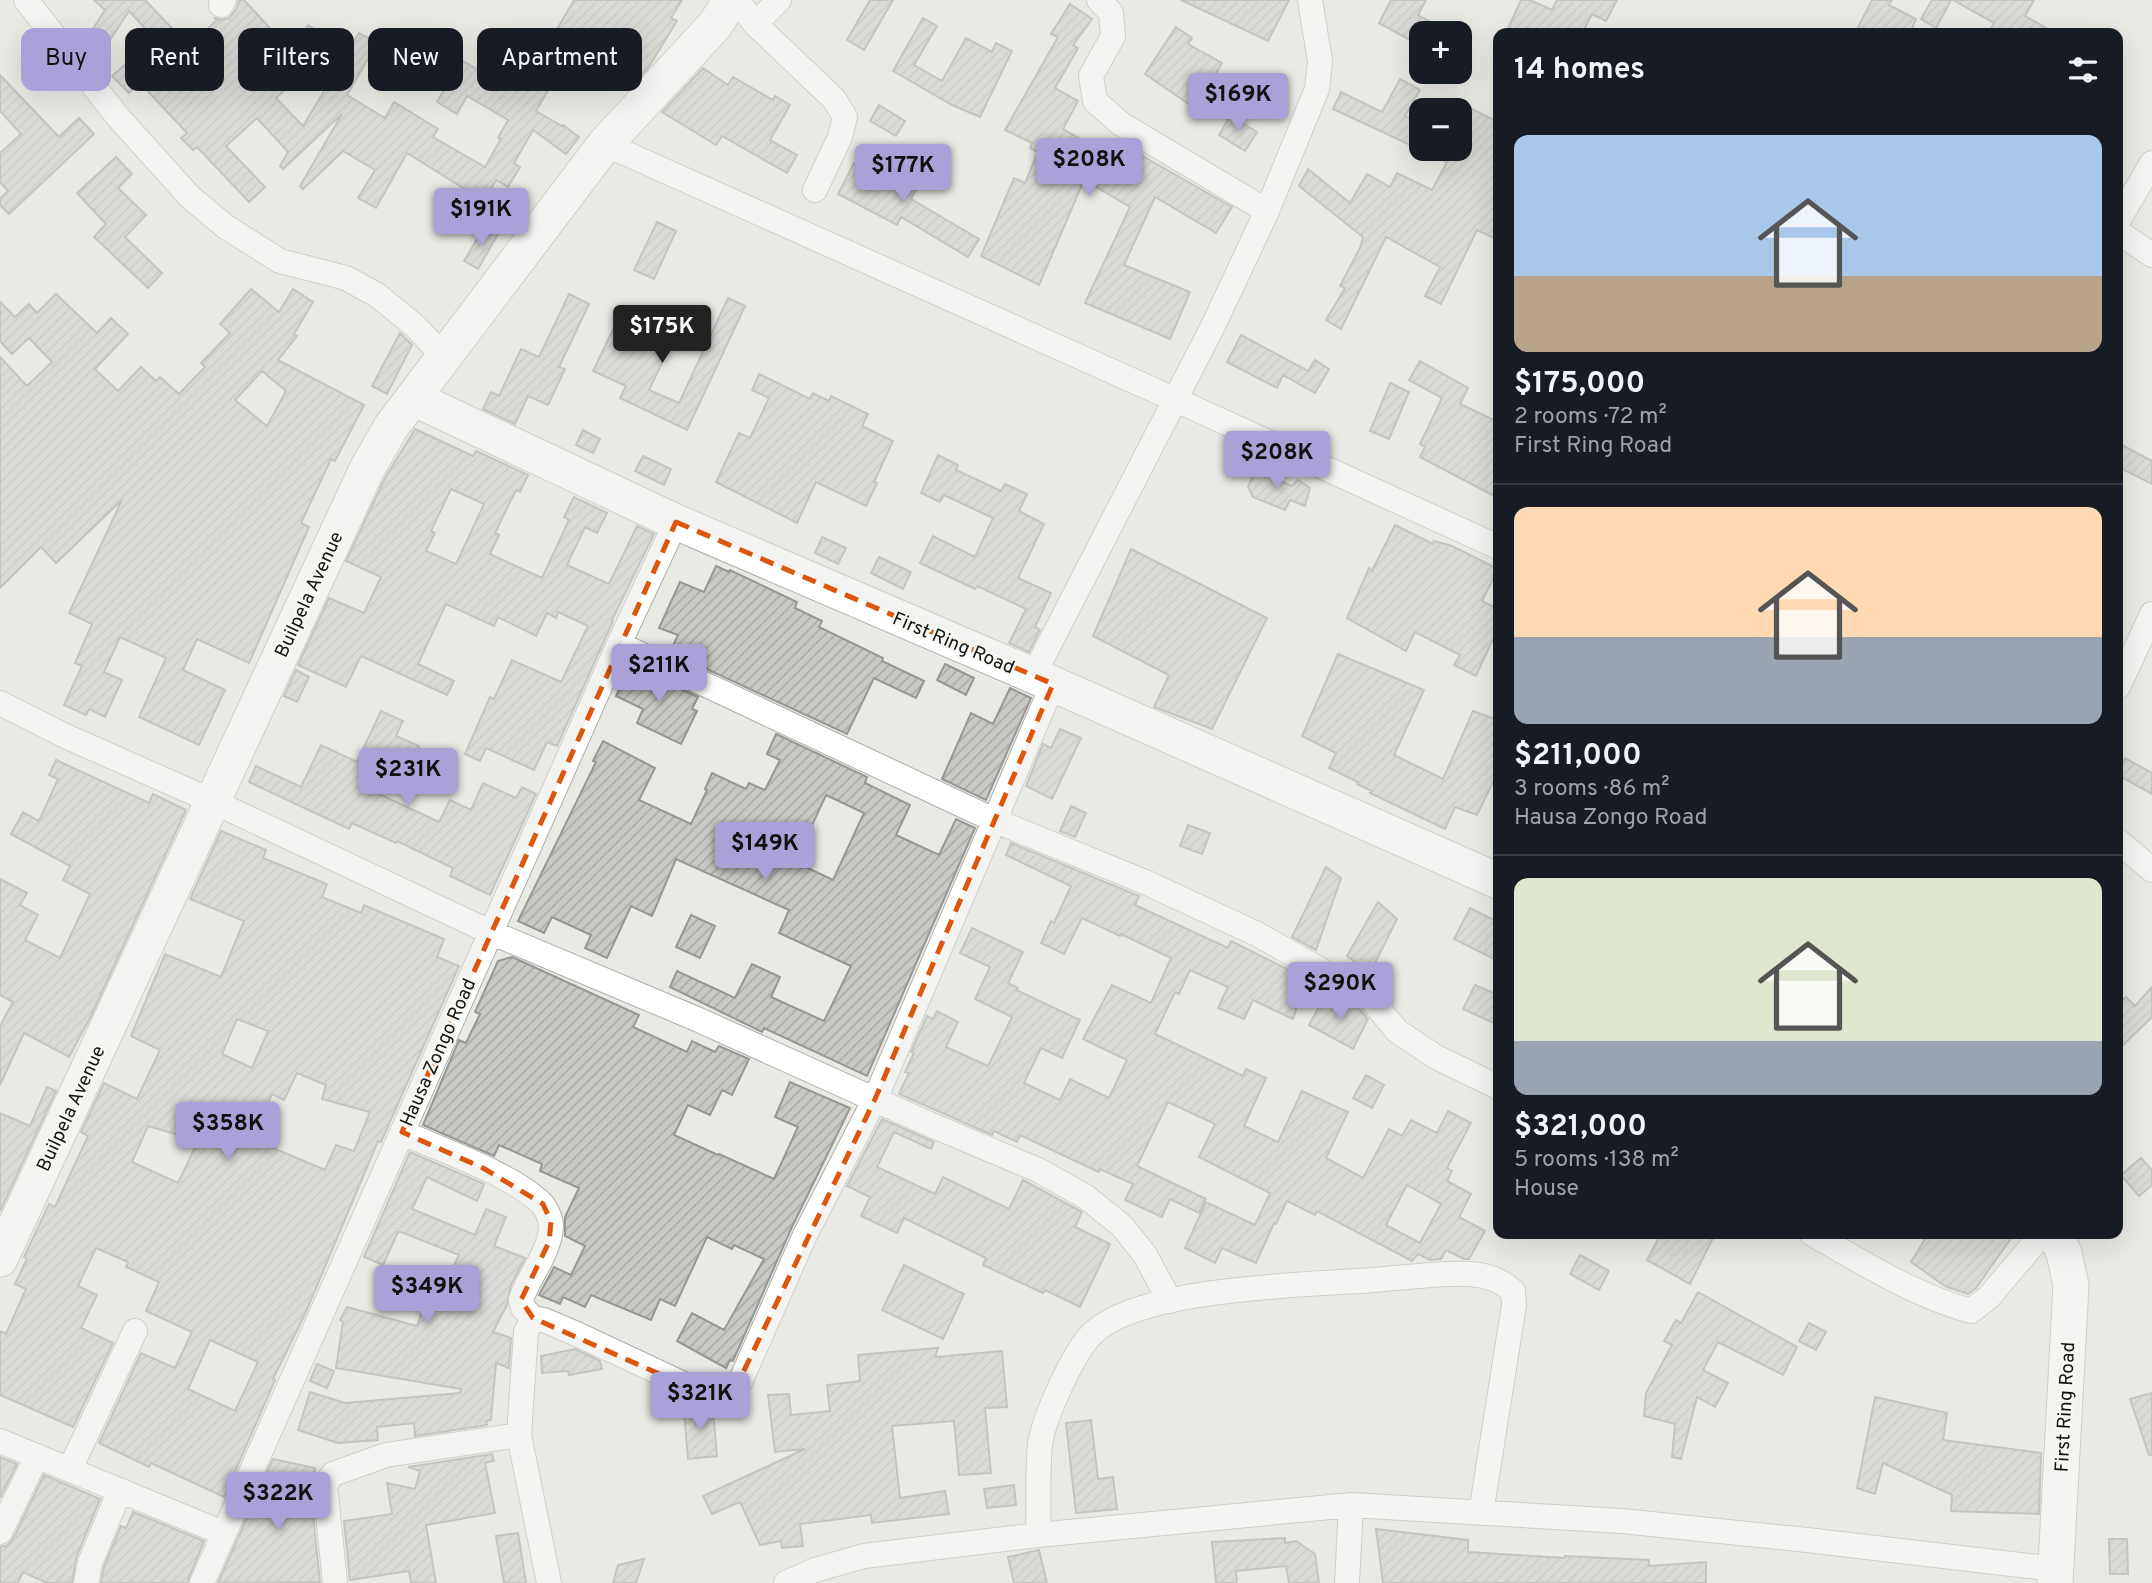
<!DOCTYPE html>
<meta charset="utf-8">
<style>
body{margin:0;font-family:Overpass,sans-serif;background:#20242c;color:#f1f3f6;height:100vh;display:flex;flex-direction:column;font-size:26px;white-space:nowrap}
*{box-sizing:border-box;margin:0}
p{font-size:23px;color:#9ea1a6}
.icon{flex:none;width:38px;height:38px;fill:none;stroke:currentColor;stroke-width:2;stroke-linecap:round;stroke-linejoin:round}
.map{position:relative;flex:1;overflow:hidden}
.side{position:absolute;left:1493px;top:28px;width:630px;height:1211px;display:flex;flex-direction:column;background:#171b24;border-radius:14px;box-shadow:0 7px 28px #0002}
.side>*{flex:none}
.guide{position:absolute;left:21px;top:28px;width:665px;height:63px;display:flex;gap:14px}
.tools{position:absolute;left:1409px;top:21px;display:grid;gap:14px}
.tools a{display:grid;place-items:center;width:63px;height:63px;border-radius:14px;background:#171b24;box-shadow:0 7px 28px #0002;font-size:35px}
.price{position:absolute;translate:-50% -60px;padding:0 16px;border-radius:7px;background:#a9a1d8;color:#111;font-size:23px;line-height:46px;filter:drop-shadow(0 2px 4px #0008)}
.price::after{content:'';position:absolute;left:50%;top:42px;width:21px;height:16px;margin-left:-10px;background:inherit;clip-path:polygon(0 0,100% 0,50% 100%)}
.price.active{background:#222;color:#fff}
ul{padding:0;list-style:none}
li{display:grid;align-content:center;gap:14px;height:371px;padding:0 21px}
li+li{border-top:2px solid #363941}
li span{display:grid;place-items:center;height:217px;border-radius:14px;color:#555}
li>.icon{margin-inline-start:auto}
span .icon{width:126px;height:126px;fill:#fffc;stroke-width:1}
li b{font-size:30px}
h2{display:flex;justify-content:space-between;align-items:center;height:84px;padding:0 21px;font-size:30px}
.pill{padding:0 24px;border-radius:14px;background:#171b24;box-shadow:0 7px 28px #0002;font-size:24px;line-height:63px}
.pill.active{background:#a9a1d8;color:#111}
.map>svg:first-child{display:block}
.building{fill:url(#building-hatch);stroke:#979893;stroke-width:2;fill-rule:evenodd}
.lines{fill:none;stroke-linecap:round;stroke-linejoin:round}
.street-casing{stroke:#adaeaa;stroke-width:26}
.secondary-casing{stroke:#adaeaa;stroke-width:37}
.street{stroke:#fff;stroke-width:24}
.secondary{stroke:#fff;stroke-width:35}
.marked{fill:none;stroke:#dd560c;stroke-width:5;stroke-dasharray:14 9;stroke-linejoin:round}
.labels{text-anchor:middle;stroke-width:5;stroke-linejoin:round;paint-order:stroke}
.street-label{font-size:19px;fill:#141412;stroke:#f7f7f3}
</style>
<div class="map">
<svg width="2152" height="1583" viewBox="0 0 2152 1583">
<defs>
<pattern id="building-hatch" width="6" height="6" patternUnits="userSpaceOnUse" patternTransform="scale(1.75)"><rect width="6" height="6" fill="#c8c9c4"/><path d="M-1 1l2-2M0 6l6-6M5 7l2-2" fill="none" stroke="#abaca7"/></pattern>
</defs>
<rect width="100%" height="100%" fill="#eaeae5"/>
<path class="building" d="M94,0h51l44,46 28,-26 -3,-2 7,2 8,-2 8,-10 2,-8h5l48,52 16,-27 28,16 -60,57 27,28 56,-93 18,10 -30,52 38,23 9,-16 44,27 -5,8 52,30 16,-28 -3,-1 10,-18 -41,-24 -10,18 -20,-12 14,-24 -36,-21 9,-14 35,21 2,-4 33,19 18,-32 46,26 -22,38 26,15 1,-1 16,12 -13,17 -33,-24 -19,33 6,4 -12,20 -12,-7 -12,21 -77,-48 -31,55 -18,-10 17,-28 -32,-19 -40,38 -3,-3 42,-72 -59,55 -3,-3 8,-14 -31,-34 -31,28 39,41 -16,15 -52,-55 -4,3 -12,-12 6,-5 -47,-50 -11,10 -17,-17 43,-37 -26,-28 -25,38 -17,-11 18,-28z
M574,0h108l-11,18 6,3 -29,47 -13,14 -39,-23 2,-3 -42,-25z
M870,0h23l-29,50 -17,-10z
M1181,0h108l-21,41z
M1391,0h35l-8,15 32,18h-29v13l-42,-23z
M1521,0h9l22,10 5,-10h60l-11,21 -14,-7 -10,19h-76z
M1872,0h20l-3,5 27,14 -6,14h-55z
M1932,0h19l-15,28 -15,-9z
M1953,0h81l-9,16 30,17h-66l5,-10z
M1070,4l22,15 -19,26 5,3 -23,40 23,13 -15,28 47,27 8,-14 114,65 -16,26 -61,-36 -31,68 66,27 -20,47 -85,-36 45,-96 -46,-27 -45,105 -58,-29 33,-78 11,5 13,-31 -8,-4 2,-5 -27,-13 53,-93 -7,-3z
M923,18l14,8 -23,39 28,16 24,-43 26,14 4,-9 16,8 -32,66 -28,-12 -59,-34z
M1176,27l16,11 -4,6 34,19 -26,46 -51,-35z
M703,68l25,17 5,-8 40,23 2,-4 15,9 -20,35 27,15 -10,18 -65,-37 -6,9 -54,-33z
M0,75l59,62 20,-19 15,16 -85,80 -9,-9v-6l8,-8 -8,-9v-29l21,-19 -21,-23z
M1400,79l20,11 -15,26 16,8v25h39v-46l38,19v118l-21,-10 -36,74 -16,-8 15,-29 -54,-30 -45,92 -15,-9 19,-32 -5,-2 20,-38 3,-11 -64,-51 9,-17 42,34 17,-29 23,13 7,-14 35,17 15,-28 -114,-53 8,-17 41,20z
M879,105l26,16 -9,15 -26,-15z
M1230,116l27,16 -12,19 -26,-16z
M116,157l16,17 -14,14 28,27 -21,22 37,36 -14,15 -54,-51 12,-13 -29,-31z
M909,160l18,10 -16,29 68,40 -11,18 -67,-40 -4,8 -59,-31 16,-31 41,22z
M657,222l19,9 -22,48 -20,-9z
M485,226l13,8 -20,35 -14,-8z
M251,289l28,23 14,-23 20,13 -19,32 3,2 -19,24 86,45 -29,56 -4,-2 -30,64 8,4 -60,136 -52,-24 -14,31 42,20 -26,55 -60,-28 27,-59 -46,-21 -16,35 18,8 -17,37 -16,-8 -3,6 -22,-10 18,-39 -7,-3 17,-39 -23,-11 53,-113 -66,63 -15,-16 -41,41v-231l27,29 25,-24 -23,-24 -17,16 -12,-13v-39l15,15 14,-13 8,9 19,-19 41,39 14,-15 17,16 -33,35 23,22 23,-24 15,14 4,-4 19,17 26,-27 -4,-4 29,-30 -10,-9zM262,371l24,20 -19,35 -32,-26z
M569,294l20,10 -30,63 6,2 -17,36 -20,-9 -13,28 -32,-15 8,-17 8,4 22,-47 18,8z
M728,298l17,8 -58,124 -67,-32 6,-12 -33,-15 29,-60 21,10 -6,12 32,15 -20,42 30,13z
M400,333l12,12 -25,49 -15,-8z
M1241,335l67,36 7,-11 14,9 -14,24 -32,-18 -6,13 -50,-26z
M1420,361l48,27 -8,16 38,18v76l-78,-41 5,-10 -5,-3 22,-46 -33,-18z
M759,374l51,25 3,-6 16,8 2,-5 37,18 -6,12 31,15 -19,41 3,1 -11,23 -50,-24 -19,41 -81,-41 23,-49 11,5 19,-40 -17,-8z
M1390,383l19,9 -20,47 -19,-8z
M415,429l58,27 3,-5 52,24 -8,17 -4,-2 -21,43 4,2 -9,19 52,24 27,-58 -5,-3 10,-20 33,16 -10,20 -12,-6 -18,38 42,19 28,-58 17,8 -42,86 1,1 -56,125 -10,-4 -13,28 -48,-22 -6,13 -15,-7 25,-57 4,2 18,-39 49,22 27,-56 -30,-14 -2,6 -9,-5 -11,23 -38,-19 -4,9 -48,-22 -28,60 36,17 -7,14 -86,-39 -15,31 -48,-22 31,-67 35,15 17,-36 -35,-16 39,-83zM451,489l33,15 -28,60 -30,-13 9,-18 -4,-2z
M583,430l17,9 -7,14 -17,-8z
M2118,443l34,18v23l-34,-17z
M938,455l20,10 -2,5 45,21 4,-7 22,10 -8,17 25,13 -26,54 33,15 -16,34 5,3 -11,22 -20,-9 17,-34 -49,-23 -2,3 -55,-26 13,-27 42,21 18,-39 -49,-23 -4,7 -19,-9z
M643,456l28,13 -7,16 -29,-14z
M1255,470l37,16 6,-6 12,8 -5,18 -15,-6 -5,10 -32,-13 -5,-10z
M1395,525l38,19 1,-3 18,5 46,23 -16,32 16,8v33l-5,-3 -17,37 -22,-11 6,-10 -45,-23 -9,19 -59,-33 22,-50 3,3z
M822,537l24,11 -8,16 -23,-11z
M1131,549l136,69 -55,111 -58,-22 15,-32 -76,-39z
M879,557l32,15 -8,17 -32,-16z
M716,566l13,6 1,-2 67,32 -2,6 27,13 -3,6 64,31 -1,3 42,20 -8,17 -42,-20 -27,56 -177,-82 8,-17 -19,-7 21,-46 24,10z
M1338,654l86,36 -30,65 49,24 30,-68 25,9v52l-21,43 -22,-8 -10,22 -75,-36 2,-2 -15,-7 1,-2 -29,-14 7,-15 -34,-17z
M945,664l29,14 -8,17 -29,-15z
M630,666l68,31 -6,12 5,2 -16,33 -44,-21 6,-14 -27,-13z
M296,670l13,7 -12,25 -13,-6z
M1010,688l21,10 -45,102 -44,-21 29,-66 22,11z
M381,711l22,10 -7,15 23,10 -9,20 -16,-8 -17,35 62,29 11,-22 21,10 12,-27 33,15 6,-11 14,7 -46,101 -40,-19 3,-8 -56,-27 -1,2 -44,-20 -3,6 -100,-47 7,-16 45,21 20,-42 36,17z
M1060,729l21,9 -29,61 -26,-13 17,-42 8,4z
M776,734l91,43 -2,6 45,22 -14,30 43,20 17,-36 19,9 -108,248 -103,-48 -2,4 -92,-45 7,-16 58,27 17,-34 28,13 -9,20 53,24 27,-55 -72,-33 10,-23 -113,-51 -24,57 -21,-10 -24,52 -22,-10 6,-13 -39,-18 -8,16 -26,-12 78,-159 -3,-1 10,-20 52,27 -16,32 52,24 16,-34 -2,-1 7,-16 34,16 3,-6 16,7 15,-30 -13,-6zM826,795l38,18 -31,67 -38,-18z
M2125,758l27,15v21l-34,-19z
M56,760l93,43 4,-9 33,16 -95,206 -22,41 -45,-24 -24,52v-59l13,-24 -13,-7v-116l27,14 -7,12 18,10 -13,25 35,18 30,-64 -27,-14 7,-14 -59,-32 12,-22 16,9 19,-42 -9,-4z
M1071,806l15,7 -11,24 -15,-6z
M1188,825l22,8 -8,21 -22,-8z
M221,831l45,19 -3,8 64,26 -5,13 39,16 3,-8 80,34 -7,18 22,9 -78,176 -3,-1 -73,173 -32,65 2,1 -51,117 -73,-34 -2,4 -50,-24 42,-90 34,15 17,-36 -46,-21 13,-29 -33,-15 2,-5 -32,-14 -18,38 19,9 -16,33 32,15 -40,84 -73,-32v-64l6,3 20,-45 -11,-5 12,-25 -3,-2 25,-53 6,3 33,-71 -7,-4 23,-49 33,16 23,-49 -29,-14 34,-82 56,23 23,-56 -54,-22zM237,1019l31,12 -16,37 -30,-14zM297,1073l29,12 -4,14 48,13 -16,39 -18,-6 -11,25 -73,-31 20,-45 12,6zM148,1126l50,15 -20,42 -46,-21zM210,1340l48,22 -23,49 -47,-22z
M1011,843l128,53 -4,9 93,43 3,-7 68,34 -4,7 9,4 -11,33 -40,-19 -9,19 -26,-11 10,-21 -38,-17 -11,24 -4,-2 -20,42 88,42 3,-7 20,9 -22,48 34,16 24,-51 46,21 -22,46 37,20 26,-49 13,7 9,-16 26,13 11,-22 23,12 -24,45 5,3 -5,10 24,13 -12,23 26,14 -16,28h-5l-18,-9 -5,9 -11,1 -12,-6 -6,7 -95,-50 -2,4 -28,-14 -11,23 -2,-1 -18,40 -34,-15 -7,15 -30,-15 21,-46 49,23 15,-32 -71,-36 16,-33 -47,-22 -31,64 69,33 -7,14 -29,-14 -8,18 -37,-17 8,-16 -33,-15 -1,3 -79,-37 -3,7 -23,-11 -2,4 -93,-41 10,-21 -4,-1 9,-19 -3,-1 16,-36 6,3 4,-8 21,11 -12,25 42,19 24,-49 -37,-18 15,-32 -30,-14 12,-25 51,24 -15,31 10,5 -2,2 64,30 -18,38 -21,-10 -17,35 36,17 10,-21 39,19 18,-38 -44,-21 29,-54 39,18 20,-45 -50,-24 -1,2 -38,-18 -18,36 -23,-11 10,-22 3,2 17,-37 -65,-31zM1407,1185l34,19 -21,39 -34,-18z
M1326,867l15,11 -25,72 -24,-13z
M1378,902l19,17 -27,54 -23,-17z
M1470,908l28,14v39l-44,-22z
M691,915l24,11 -15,32 -24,-11z
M512,957l127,58 -6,12 54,25 5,-11 23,11 4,-6 30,13 -17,36 -10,-5 -12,25 -22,-10 -14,30 44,20 1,-1 55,25 24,-52 -23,-10 15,-35 60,26 -59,121 -58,132 -3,-1 -4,8 -49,-27 15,-28 32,17 40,-71 -30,-14 -2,4 -25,-12 -32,69 -15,-7 -9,21 -60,-25 -6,12 -22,-10 -3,7 -21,-9 15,-28 17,8 14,-29 -20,-10v-19l14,-29 -39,-17 2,-7 -43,-19 -5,11 -71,-31 36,-85 7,3 14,-29 -5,-2 23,-51z
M1475,985l23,10v30l-35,-16z
M2152,987v30l-34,33v-45l8,-8 9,9z
M1325,996l25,11 1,-3 9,6 8,9 -15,30 -44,-24z
M1366,1075l18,10 -12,23 -19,-10z
M47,1087l9,4 -56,120v-98l30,13z
M882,1119l52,23 -3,7 -37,-17 -17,35 58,27 8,-17 66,32 14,-29 59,32 -7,15 35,17 -30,63 -35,-17 -2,3 -60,-28 3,-7 -82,-40 -7,15 -36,-17 9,-19 -23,-11z
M410,1152l74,32 -7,17 -50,-24 -15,32 63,26 11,-26 20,8 -12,29 31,12 -14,27 -4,20 -14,27 18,6 -2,30 -13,-5 -5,57 -5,1 1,4 -72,11 -1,-13 -37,4 1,13 -40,3 -40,-13 12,-38 35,11 115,-10 1,-4 -125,-21 7,-46 -3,-2 7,-13 70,19 5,-14 8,3 29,-60 -58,-23h-3l-15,33 -19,-8z
M2141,1158l11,12v15l-13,11 -18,-21z
M1661,1234h54l-25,50 -43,-24z
M1928,1234h86l-38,54 -8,6 -23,-8 -34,-24z
M1580,1255l29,16 -10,19 -29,-16z
M904,1265l60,29 -21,45 -61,-29z
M1698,1292l99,55 -14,28 -65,-33 -15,28 25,13 -13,24 -18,-10 -16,62 -9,-2 3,-33 -31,-8 2,-23 26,-48 -8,-4 12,-21 5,3z
M1809,1323l17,9 -10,18 -17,-9z
M938,1348l-3,9 67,-6 5,56 -22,1 6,65 -32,2 -5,-54 -62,5 8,72 45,-7 4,23 -77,9 -1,-8 -71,9 3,22 -21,2 -1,-7 -21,4 -20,-43 -28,12 -9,-18 102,-47 -30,3 -7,-57 21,-1 2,21 39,-4 -3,-26 33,-4 -2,-26z
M575,1349l25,12 2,8 -33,6 -1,-4 -26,2 -1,-17z
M317,1364l17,7 -7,17 -17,-7z
M2152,1393v62h-3l-19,-56z
M1875,1397l72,16 -4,27 98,13 -2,61 -88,-3 1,-16 -69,-32 -8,31 -18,-6z
M683,1401l18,8h12l4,47 -29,3z
M1091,1420l7,59 15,-2 4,32 -41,4 -10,-90z
M492,1454l2,7 -9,2 10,50 -69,12 10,58h-25l-2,-12 -59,9 -6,-59 48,-7 -5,-31 28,6 5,-18 -12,-4z
M0,1457l17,7 -17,34z
M273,1459l42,9v5l-5,14 10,95 -102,1z
M44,1475l56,24 -24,59 -4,25h-25l-24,-11 -5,11h-18v-36l8,-2 5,-6z
M1014,1485l2,20 -29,3 -3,-19z
M133,1512l71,29 -17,42h-86l3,-16 17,-41 5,2z
M1376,1529l92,11v12l97,6v-2l84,4v6l57,-4v21h-323z
M518,1533l8,50h-22l-8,-47z
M1285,1538v5l11,-2 19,13 4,29h-30l-3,-17 -50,5 1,12h-21l-4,-41z
M2109,1539h18l1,35h-18z
M1039,1550l8,33h-33l-6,-26z
M644,1559l-8,24h-23l5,-18z"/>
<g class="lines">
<defs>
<path id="street" d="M26,0l92,117 72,80 36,30 54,34 66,17 31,17 38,31 30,32
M737,0l18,24 79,75 11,18 -5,20 -25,53
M1099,0l12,13 2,23 -22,40 4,25 26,23 146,87
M221,5l3,-5
M755,24l24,-24
M605,144l571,256 322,147
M2118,221l34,-58
M2118,232l34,23
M619,644l377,177 149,61 112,52 113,64 27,33 39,26 62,30
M1033,676l181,-352 53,-113 50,-122 3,-28 -10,-61
M2118,687l34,-73
M0,703l63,32 149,66 278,131 209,88 230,104 109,46 48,27 36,29 23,29 25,46
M2118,841l34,29
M402,1132c41,19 105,40 138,70 6,5 11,17 11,24 -1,27 -22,49 -30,74l2,8 10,10 11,2 35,15 128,60c15,-1 25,-1 34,-15l64,-145 70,-136 178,-415
M1812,1234c50,28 103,62 159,77l18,-14 53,-63
M533,1318l-7,14 -7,103 30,148
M0,1441l223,92
M70,1469l65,-138
M0,1532l37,-76
M1038,1535c1,-29 -1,-61 2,-90 3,-26 33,-91 51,-110 46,-48 216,-50 283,-55 28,-2 68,-8 96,-6 16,1 31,6 43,17l1,14 -33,208
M86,1583l4,-20 30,-73
M202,1583l417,-939 57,-122
M335,1583l-10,-98 8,-11 53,-19 133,-20
M786,1583l29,-13 49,-14 174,-21 313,-30 271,16 185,19 247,29
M1347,1583l4,-78"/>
<path id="secondary" d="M413,398l263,124 377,162 445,197
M0,1259l367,-790 24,-42 214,-283 110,-119 16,-25
M2055,1583l16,-298 -7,-32 -9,-19"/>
</defs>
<use href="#street" class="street-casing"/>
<use href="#secondary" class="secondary-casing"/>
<use href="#street" class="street"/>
<use href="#secondary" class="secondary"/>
</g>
<path d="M0 0H2152V1583H0ZM676,522l377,162 -178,415 -139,288 -10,7 -19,1 -174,-77 -12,-18 28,-58 2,-20 -8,-18 -60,-36 -81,-36z" fill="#eaeae5" fill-opacity=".55" fill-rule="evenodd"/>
<path class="marked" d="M676,522l377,162 -178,415 -139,288 -10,7 -19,1 -174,-77 -12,-18 28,-58 2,-20 -8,-18 -60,-36 -81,-36z"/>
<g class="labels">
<g class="street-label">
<text transform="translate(308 594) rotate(-65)" y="7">Builpela Avenue</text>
<text transform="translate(954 642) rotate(23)" y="7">First Ring Road</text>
<text transform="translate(437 1052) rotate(-66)" y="7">Hausa Zongo Road</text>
<text transform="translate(70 1108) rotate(-65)" y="7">Builpela Avenue</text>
<text transform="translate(2064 1407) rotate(-87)" y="7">First Ring Road</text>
</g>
</g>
</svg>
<div class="tools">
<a>+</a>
<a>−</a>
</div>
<b class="price" style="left:1238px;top:133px">$169K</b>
<b class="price" style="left:1089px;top:198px">$208K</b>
<b class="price" style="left:903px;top:204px">$177K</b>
<b class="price" style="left:481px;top:248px">$191K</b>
<b class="price active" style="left:662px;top:365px">$175K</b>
<b class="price" style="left:1277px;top:491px">$208K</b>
<b class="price" style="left:659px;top:704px">$211K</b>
<b class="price" style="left:408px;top:808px">$231K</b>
<b class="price" style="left:765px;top:882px">$149K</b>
<b class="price" style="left:1340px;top:1022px">$290K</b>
<b class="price" style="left:228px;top:1162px">$358K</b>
<b class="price" style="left:427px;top:1325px">$349K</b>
<b class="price" style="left:700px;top:1432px">$321K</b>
<b class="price" style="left:278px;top:1532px">$322K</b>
<div class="guide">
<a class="pill active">Buy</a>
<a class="pill">Rent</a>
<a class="pill">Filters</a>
<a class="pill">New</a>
<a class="pill">Apartment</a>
</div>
<section class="side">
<h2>14 homes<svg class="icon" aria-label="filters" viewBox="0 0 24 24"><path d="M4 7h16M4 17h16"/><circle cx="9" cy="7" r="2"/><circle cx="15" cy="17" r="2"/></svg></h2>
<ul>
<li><span style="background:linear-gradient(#a9c7e8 65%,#b9a48a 0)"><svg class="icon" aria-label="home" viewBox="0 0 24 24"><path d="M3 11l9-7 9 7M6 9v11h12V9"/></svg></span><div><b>$175,000</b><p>2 rooms · 72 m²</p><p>First Ring Road</p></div></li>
<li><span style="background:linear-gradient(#ffd9b3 60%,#9aa5b1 0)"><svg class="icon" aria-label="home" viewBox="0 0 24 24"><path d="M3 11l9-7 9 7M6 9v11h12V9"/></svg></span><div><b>$211,000</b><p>3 rooms · 86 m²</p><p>Hausa Zongo Road</p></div></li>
<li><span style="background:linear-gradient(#dfe7d0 75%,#9aa5b1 0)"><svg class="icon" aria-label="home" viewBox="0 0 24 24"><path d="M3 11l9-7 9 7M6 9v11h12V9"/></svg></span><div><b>$321,000</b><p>5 rooms · 138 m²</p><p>House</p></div></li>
</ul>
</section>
</div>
